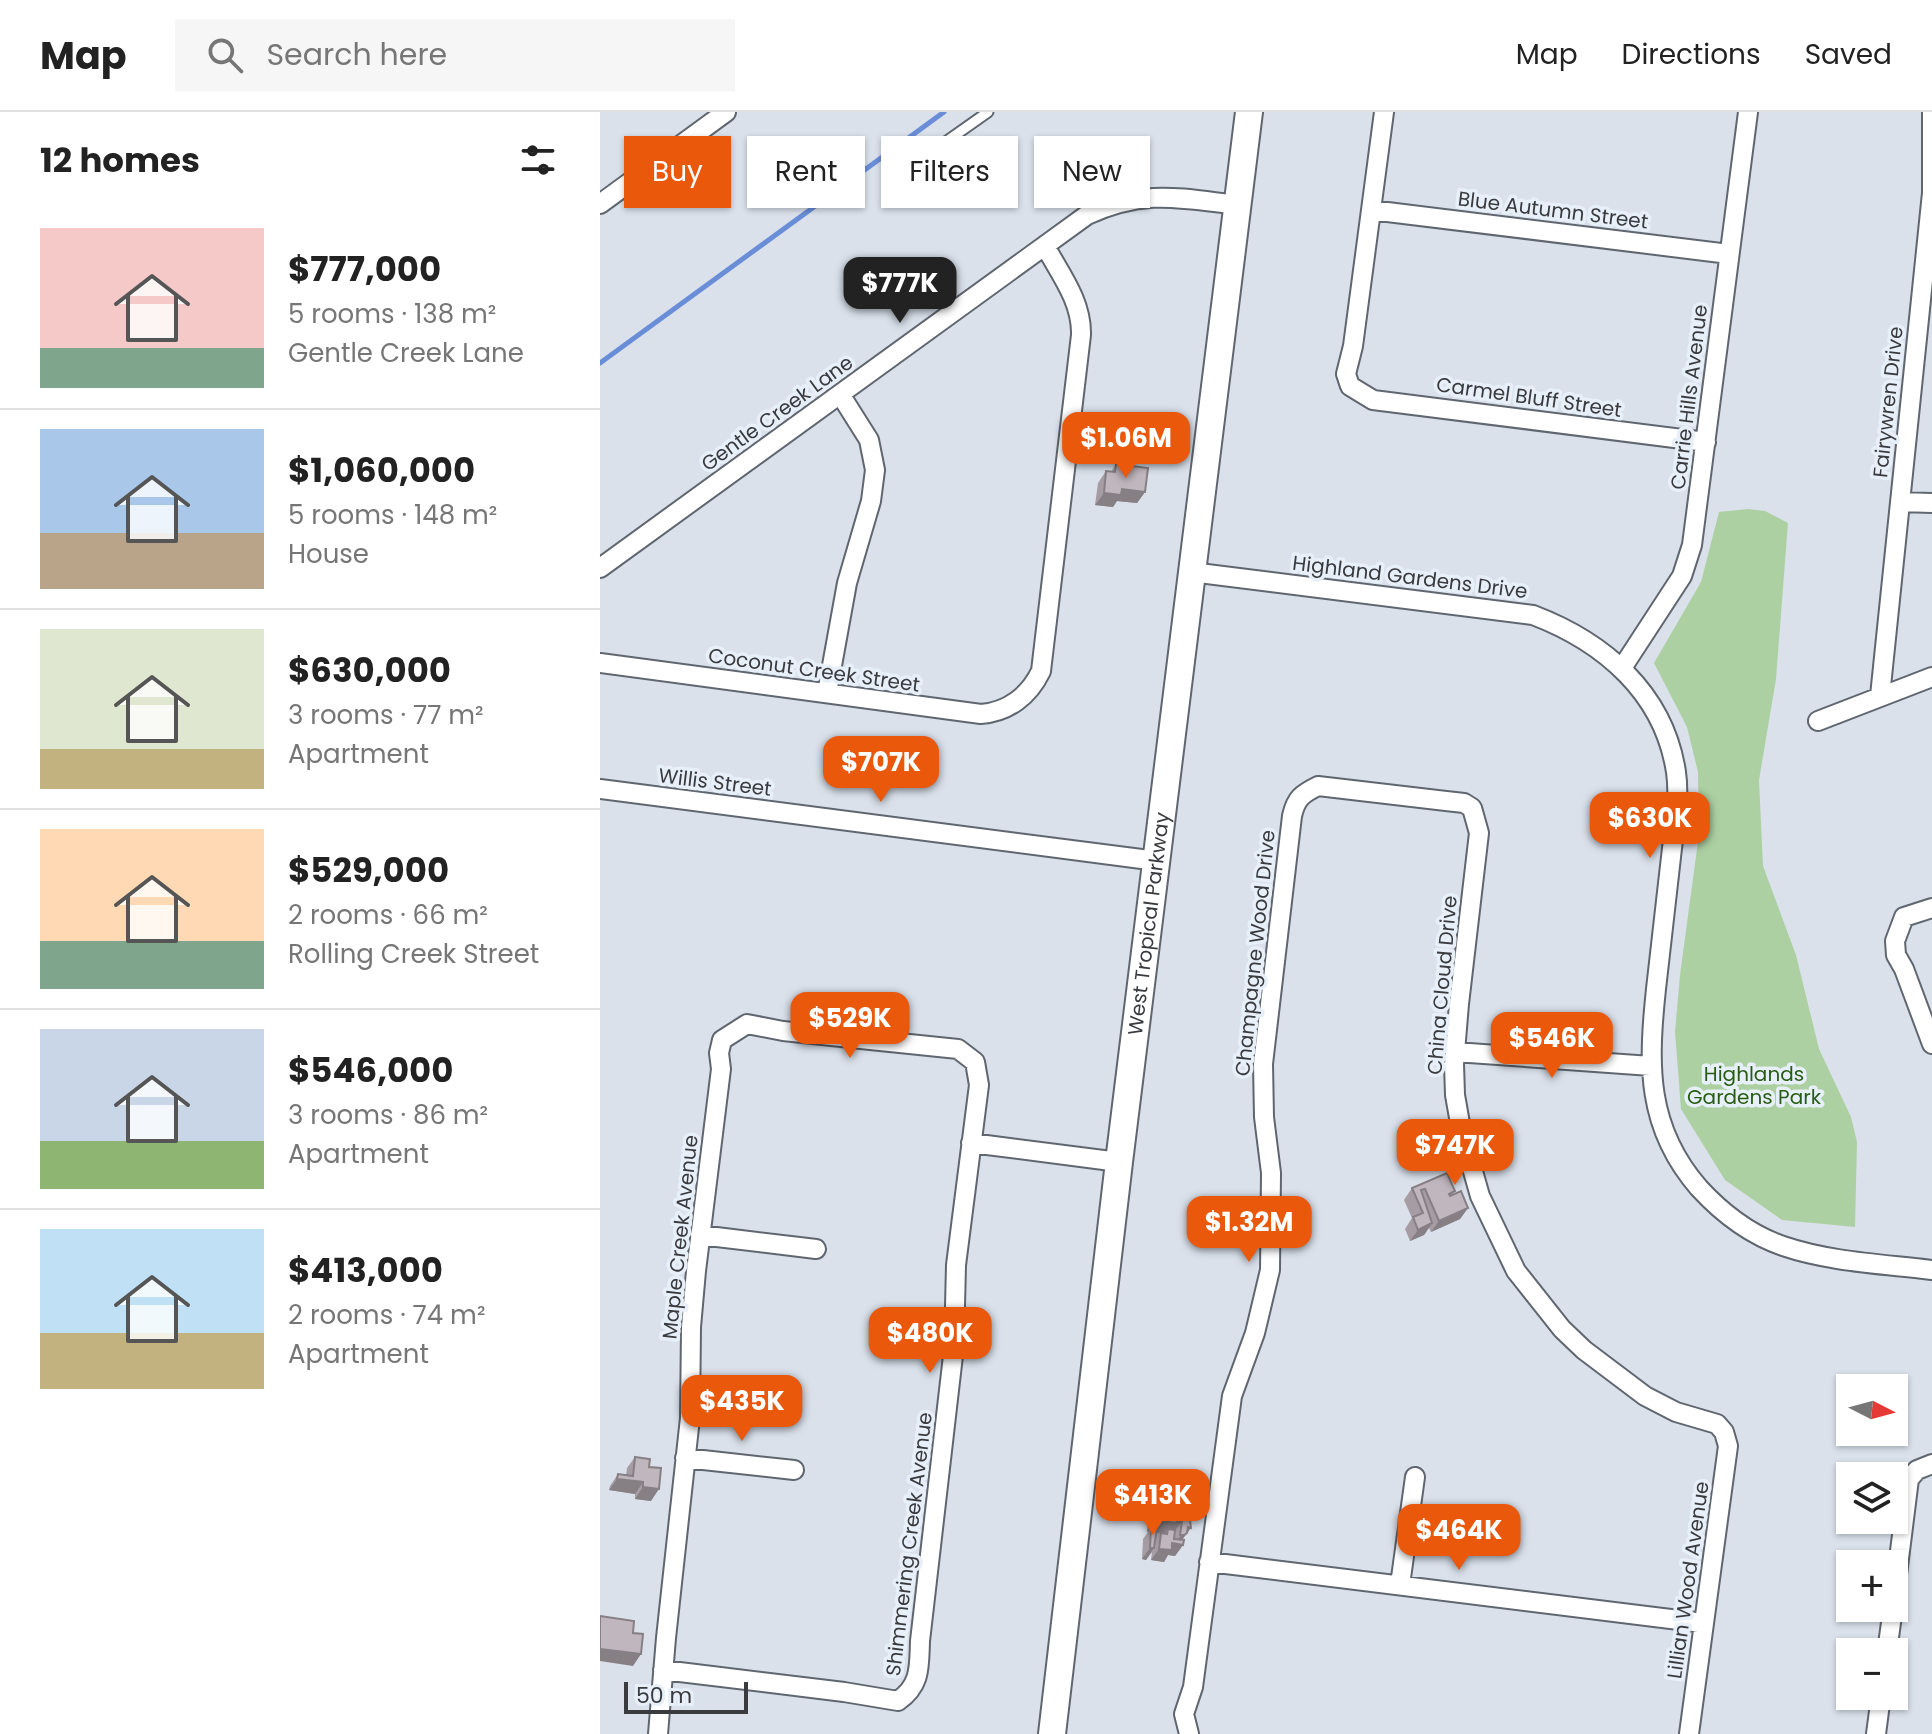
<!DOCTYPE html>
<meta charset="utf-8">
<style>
body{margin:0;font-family:Poppins,sans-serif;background:#f6f6f6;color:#222;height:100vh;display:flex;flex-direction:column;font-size:30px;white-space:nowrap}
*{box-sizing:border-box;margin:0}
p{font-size:26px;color:#767676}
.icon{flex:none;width:44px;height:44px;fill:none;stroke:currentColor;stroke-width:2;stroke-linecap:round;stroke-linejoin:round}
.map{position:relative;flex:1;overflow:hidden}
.panel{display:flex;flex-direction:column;background:#fff;width:600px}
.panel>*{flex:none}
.guide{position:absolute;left:24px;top:24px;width:760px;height:72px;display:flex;gap:16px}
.needle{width:52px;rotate:96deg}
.controls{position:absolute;left:1236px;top:1262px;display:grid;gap:16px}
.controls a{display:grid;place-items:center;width:72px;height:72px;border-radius:0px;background:#fff;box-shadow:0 2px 6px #0004;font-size:40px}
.scale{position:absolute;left:24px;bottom:20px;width:124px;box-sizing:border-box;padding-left:8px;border:4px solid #393b3f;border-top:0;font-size:22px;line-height:28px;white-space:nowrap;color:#393b3f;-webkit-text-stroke:6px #e7eff9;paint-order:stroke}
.price{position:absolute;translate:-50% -68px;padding:0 18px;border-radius:16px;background:#ea580c;color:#fff;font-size:26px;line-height:52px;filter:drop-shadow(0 2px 4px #0008)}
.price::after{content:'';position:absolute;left:50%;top:48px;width:24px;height:18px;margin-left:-12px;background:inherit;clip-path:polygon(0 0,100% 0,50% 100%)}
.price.selected{background:#222;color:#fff}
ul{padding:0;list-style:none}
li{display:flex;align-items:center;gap:24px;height:200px;padding:0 40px}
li+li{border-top:2px solid #e0e0e0}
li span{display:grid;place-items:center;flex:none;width:224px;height:160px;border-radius:0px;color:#555}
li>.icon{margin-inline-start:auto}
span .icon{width:96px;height:96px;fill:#fffc;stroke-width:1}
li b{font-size:34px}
h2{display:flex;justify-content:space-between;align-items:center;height:96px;padding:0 40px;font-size:34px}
.pill{padding:0 28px;border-radius:0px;background:#fff;box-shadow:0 2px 6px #0004;font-size:28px;line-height:72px}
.pill.selected{background:#ea580c;color:#fff}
header{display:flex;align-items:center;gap:48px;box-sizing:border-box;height:112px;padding:0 40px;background:#fff;border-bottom:2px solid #e0e0e0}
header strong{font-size:38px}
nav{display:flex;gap:44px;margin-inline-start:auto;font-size:28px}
.search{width:560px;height:72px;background:#f6f6f6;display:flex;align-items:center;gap:20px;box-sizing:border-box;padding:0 28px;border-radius:0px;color:#767676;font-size:30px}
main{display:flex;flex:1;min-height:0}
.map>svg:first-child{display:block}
.green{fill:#acd0a2}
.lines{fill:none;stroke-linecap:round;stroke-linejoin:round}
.stream{stroke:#6a8dd8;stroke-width:5}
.lane-casing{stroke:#60666f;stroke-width:13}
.street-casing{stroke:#60666f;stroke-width:22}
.secondary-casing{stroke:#60666f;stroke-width:30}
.lane{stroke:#fff;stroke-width:9}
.street{stroke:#fff;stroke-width:18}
.secondary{stroke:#fff;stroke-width:26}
.wall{fill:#a59da3}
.shaded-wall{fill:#867f84}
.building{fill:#c0b6bd;stroke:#867f84;stroke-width:2}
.labels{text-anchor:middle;stroke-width:7;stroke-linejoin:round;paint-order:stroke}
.street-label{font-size:20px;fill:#393b3f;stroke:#e7eff9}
.park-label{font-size:20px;fill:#275c12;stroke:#e7eff9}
</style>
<header>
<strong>Map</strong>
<div class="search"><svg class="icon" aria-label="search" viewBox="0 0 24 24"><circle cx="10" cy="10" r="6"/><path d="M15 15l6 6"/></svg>Search here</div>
<nav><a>Map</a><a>Directions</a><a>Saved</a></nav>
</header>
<main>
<section class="panel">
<h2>12 homes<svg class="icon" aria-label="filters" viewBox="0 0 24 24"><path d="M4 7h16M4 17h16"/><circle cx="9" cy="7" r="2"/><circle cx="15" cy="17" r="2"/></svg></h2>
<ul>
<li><span style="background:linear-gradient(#f6c9c9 75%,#7fa58c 0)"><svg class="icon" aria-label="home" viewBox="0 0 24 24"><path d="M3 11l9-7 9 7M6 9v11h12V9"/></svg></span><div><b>$777,000</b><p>5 rooms · 138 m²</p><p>Gentle Creek Lane</p></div></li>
<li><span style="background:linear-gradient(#a9c7e8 65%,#b9a48a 0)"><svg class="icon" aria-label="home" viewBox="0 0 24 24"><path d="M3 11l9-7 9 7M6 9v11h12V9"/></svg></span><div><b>$1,060,000</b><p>5 rooms · 148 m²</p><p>House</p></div></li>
<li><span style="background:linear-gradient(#dfe7d0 75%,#c2b280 0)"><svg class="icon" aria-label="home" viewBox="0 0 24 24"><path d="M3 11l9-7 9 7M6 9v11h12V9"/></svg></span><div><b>$630,000</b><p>3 rooms · 77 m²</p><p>Apartment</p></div></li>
<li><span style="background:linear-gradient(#ffd9b3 70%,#7fa58c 0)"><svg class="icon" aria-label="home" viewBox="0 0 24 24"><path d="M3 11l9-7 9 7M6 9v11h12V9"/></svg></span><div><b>$529,000</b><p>2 rooms · 66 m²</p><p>Rolling Creek Street</p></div></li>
<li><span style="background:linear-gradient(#c9d6e8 70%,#8fb573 0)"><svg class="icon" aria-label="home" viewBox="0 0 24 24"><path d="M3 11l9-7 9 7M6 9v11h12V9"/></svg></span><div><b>$546,000</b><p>3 rooms · 86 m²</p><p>Apartment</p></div></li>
<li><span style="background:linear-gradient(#bfe0f5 65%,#c2b280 0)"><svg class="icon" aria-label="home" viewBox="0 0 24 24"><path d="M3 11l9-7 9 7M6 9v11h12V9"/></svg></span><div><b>$413,000</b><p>2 rooms · 74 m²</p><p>Apartment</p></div></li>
</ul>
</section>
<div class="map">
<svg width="1332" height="1622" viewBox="0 0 1332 1622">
<rect width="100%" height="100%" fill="#dae1eb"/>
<path class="green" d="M1148,397l17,2 23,12 -12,156 -17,101 4,86 33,89 23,94 32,68 6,25 -2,85 -73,-7 -57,-40 -44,-71 -6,-77 5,-57 19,-141 -1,-62 -11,-45 -33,-64 47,-81 18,-70z"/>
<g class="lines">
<path class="stream" d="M0,251l344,-251"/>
<defs>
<path id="lane" d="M308,32l19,7 10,-3 51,-36"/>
<path id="street" d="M784,0l-31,234 -7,28 4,12 23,14 333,42
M0,92l126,-92
M771,98l358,44
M1300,390l32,1
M0,456l487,-353c58,-26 91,-17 151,-10
M591,460l342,43c71,27 131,78 143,157 4,28 -2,57 -5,85 -5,44 -10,88 -15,132 -8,76 -10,138 43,199 23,25 52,47 84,58 47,16 100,18 149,24
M0,551l381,51c27,-2 48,-18 60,-43l40,-336c1,-33 -20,-60 -36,-89
M1022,556l60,-92 10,-31 56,-433
M227,581l20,-110 24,-82 4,-31 -6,-30 -29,-46
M1280,584l52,-503v-81
M1218,609l114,-44
M0,677l557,72
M1332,796l-28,9 -9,24 1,14 8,14 28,75
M855,940l196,14
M371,1031l148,19
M100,1123l116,14
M85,1346l109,12
M609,1450l494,61
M800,1473l15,-108
M1294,1487l15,-120 8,-9 15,-6
M1287,1540l6,-44
M58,1622l8,-96 24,-220 1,-91 5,-56 25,-202 -2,-16 3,-13 25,-16 36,7 175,18 17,13 4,23 -23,180 -2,82 -34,294c-1,26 1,44 -22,60l-54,-9 -181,-22
M589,1622l-5,-20 9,-27 39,-291 23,-63 15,-63 1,-97 -7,-56 -1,-53 29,-248c4,-18 10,-22 26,-30l128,15 18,2 8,5 7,25 -20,171 -5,60 1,31 6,34 19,67 36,75 46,58 22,21 61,46 31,16 41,12 7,8 4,14 -39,288
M1276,1622l5,-38"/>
<g id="secondary">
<path id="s1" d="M452,1622l67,-572 130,-1050"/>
</g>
</defs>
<use href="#lane" class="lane-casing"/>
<use href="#street" class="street-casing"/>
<use href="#secondary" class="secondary-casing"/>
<use href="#lane" class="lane"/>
<use href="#street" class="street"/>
<use href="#secondary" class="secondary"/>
</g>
<path class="wall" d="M516,352l29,28 -8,11 -20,-2 -4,6 -18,-2 3,-22 8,-12 5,1z
M847,1061l6,22 15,13 -8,11 -29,13 -2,-4 -5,7 -14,6 -5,-12 7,-11 -8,-18 8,-12z
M35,1345l14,10 2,34 -16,-2v-5l-26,-4 1,-4 8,-12 8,1 1,-7z
M556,1396l33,4 -6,27 -1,1 1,5 -8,11 -7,-1 -4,7 -13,-2 1,-8 -6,8 -4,-1 1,-20 5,-7 -1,-1 1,-11z"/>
<path class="shaded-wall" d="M522,377l23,3 -8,11 -20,-2 -4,6 -18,-2 9,-12z
M868,1096l-8,11 -29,13 8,-11z
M832,1111l-8,12 -14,6 8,-11z
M17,1367l26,3 -8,12 -26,-4z
M43,1375l16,2 -8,12 -16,-2z
M555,1408l27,1 -8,11 -6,-3 -3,5 -14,-2v-5l-3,5 -1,-1z
M588,1415l3,1 -12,16 4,1 -8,11 -7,-1 -4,7 -13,-2 8,-11 15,-5z
M550,1436h4l-8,12 -4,-1z
M0,1537l41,5 -8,12 -33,-5z"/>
<path class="building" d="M516,352l32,4 -3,24 -23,-3 -1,6 -17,-2 2,-22 9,1z
M847,1061l8,18 -6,3 1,2 11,-5 7,17 -29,13 -14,-32 -4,1 11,33 -14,7 -5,-13 10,-4 -11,-25z
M35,1345l15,2 -1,8 12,1 -2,21 -16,-2v-5l-26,-3 1,-5 15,2z
M556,1396l33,4 2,16 -3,-1 -1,6 -3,2h-4l2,-14 -5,-1 -1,3 -21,-3z
M551,1415l6,1 -3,20h-4z
M568,1417l7,1 -1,9 10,1 -1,5 -11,-2v7l-13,-1 2,-16 6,1z
M0,1504l34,5 -1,12 10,1 -2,20 -41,-5z"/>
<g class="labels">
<g class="street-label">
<text transform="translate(953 98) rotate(7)" y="7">Blue Autumn Street</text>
<text transform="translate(929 285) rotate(8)" y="7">Carmel Bluff Street</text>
<text transform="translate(1089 285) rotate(-83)" y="7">Carrie Hills Avenue</text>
<text transform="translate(1288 290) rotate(-84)" y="7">Fairywren Drive</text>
<text transform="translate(177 301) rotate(-36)" y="7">Gentle Creek Lane</text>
<text transform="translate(810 465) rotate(7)" y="7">Highland Gardens Drive</text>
<text transform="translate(214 558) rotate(8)" y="7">Coconut Creek Street</text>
<text transform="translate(115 670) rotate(7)" y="7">Willis Street</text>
<text dy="7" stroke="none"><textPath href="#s1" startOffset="816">West Tropical Parkway</textPath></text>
<text transform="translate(655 841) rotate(-84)" y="7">Champagne Wood Drive</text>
<text transform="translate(842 873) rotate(-85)" y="7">China Cloud Drive</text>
<text transform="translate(80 1125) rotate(-84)" y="7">Maple Creek Avenue</text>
<text transform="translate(309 1432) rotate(-83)" y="7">Shimmering Creek Avenue</text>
<text transform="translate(1088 1468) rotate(-82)" y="7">Lillian Wood Avenue</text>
</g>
<g class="park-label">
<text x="1154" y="969">Highlands<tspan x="1154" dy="23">Gardens Park</tspan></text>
</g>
</g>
</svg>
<div class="controls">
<a><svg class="needle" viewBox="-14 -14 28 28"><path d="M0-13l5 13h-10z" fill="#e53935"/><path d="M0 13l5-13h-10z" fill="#767676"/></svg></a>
<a><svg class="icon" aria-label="layers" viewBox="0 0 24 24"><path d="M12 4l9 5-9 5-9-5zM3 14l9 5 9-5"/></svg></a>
<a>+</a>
<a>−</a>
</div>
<div class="scale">50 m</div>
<b class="price selected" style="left:300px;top:213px">$777K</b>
<b class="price" style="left:526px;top:368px">$1.06M</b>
<b class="price" style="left:281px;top:692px">$707K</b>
<b class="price" style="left:1050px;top:748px">$630K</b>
<b class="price" style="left:250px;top:948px">$529K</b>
<b class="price" style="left:952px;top:968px">$546K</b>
<b class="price" style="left:855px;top:1075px">$747K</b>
<b class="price" style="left:649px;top:1152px">$1.32M</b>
<b class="price" style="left:330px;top:1263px">$480K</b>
<b class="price" style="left:142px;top:1331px">$435K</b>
<b class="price" style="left:553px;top:1425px">$413K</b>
<b class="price" style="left:859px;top:1460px">$464K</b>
<div class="guide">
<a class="pill selected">Buy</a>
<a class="pill">Rent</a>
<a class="pill">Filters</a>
<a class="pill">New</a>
</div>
</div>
</main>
